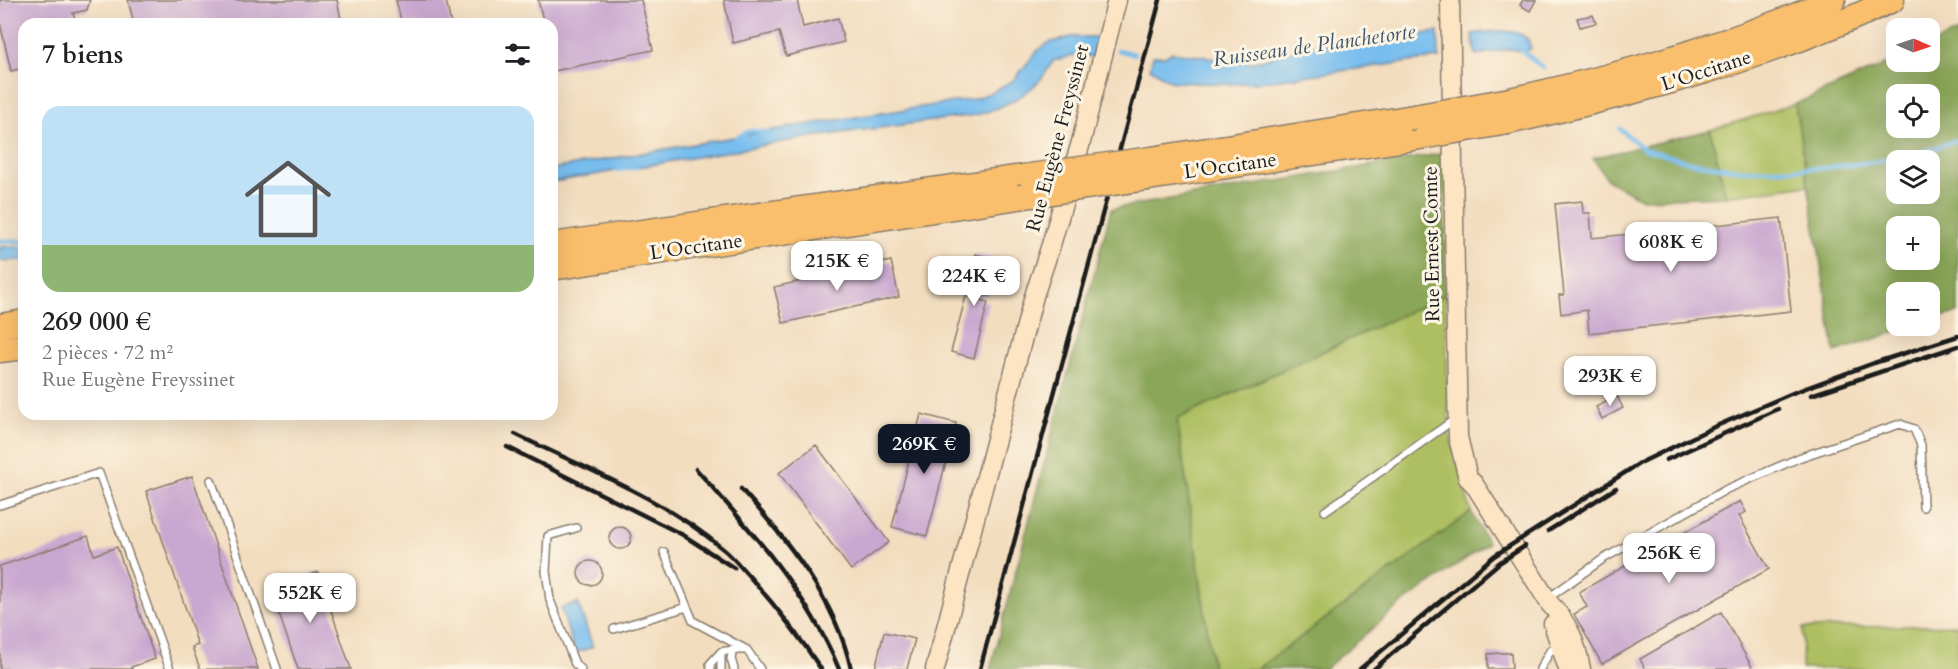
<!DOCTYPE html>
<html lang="fr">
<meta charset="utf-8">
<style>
body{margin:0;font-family:Cardo,serif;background:#f2f2f2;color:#202124;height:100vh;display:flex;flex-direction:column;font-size:22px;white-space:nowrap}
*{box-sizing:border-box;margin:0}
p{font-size:20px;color:#757577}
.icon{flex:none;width:33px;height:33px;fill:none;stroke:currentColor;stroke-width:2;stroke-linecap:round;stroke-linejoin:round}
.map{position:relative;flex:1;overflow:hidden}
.drawer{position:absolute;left:18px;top:18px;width:540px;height:402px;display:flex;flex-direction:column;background:#fff;border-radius:18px;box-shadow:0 6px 24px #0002}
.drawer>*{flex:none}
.needle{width:39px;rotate:92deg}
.buttons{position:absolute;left:1886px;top:18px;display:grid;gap:12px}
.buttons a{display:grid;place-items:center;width:54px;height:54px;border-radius:12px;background:#fff;box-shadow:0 6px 24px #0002;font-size:30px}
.price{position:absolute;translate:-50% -51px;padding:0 14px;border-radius:12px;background:#fff;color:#222;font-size:20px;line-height:39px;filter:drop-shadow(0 2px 3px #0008)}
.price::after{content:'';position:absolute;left:50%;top:36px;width:18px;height:14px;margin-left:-9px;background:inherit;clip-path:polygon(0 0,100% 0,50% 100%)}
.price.active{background:#111827;color:#fff}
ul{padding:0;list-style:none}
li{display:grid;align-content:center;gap:12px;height:318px;padding:0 24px}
li span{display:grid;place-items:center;height:186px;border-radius:18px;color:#555}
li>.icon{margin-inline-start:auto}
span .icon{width:108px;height:108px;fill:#fffc;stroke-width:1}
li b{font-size:26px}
h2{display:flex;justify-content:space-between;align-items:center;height:72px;padding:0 24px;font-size:26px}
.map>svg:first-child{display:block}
.green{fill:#aebf62;stroke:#656e3f;stroke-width:1.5}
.forest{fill:#8aa658;stroke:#53613a;stroke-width:1.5;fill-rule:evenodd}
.water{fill:#77bdee;stroke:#4a6c85;stroke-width:1.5}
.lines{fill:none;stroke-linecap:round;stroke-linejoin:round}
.stream{stroke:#77bdee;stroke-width:4.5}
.building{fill:#caa7d0}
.lane-casing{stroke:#887c6e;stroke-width:10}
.secondary-casing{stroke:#887c6e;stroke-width:21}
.highway-casing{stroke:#887c6e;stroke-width:27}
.lane{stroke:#fff;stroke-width:7}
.secondary{stroke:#fde5c4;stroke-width:18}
.highway{stroke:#f9bf6c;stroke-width:24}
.rail{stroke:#1c1c1c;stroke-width:4.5}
.highway-bridge-casing{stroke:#887c6e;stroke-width:27;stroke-linecap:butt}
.highway-bridge{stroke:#f9bf6c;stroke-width:24}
.labels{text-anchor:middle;stroke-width:6;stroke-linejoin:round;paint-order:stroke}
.street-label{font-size:20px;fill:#1c1c1c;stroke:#fcf5e5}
.water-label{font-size:21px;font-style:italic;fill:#3c5466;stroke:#fcf5e5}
</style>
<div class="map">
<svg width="1958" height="669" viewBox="0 0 1958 669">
<rect width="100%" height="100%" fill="#fcf5e5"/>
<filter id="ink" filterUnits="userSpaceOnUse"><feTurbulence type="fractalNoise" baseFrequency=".0167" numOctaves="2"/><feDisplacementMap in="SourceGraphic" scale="12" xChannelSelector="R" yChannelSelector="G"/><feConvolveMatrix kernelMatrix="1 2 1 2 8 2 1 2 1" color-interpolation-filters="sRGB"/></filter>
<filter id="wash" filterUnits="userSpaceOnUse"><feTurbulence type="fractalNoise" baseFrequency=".008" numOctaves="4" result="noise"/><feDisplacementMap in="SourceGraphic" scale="24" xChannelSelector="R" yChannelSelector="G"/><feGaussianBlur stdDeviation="1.35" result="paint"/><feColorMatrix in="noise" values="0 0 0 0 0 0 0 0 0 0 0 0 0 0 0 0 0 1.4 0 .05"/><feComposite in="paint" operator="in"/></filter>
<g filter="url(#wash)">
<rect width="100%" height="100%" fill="#f3ddbf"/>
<path class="green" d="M1795,104l13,81 -82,11 -16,-66z
M1445,295l4,136 22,81 -214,157h-44l-36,-250z
M1958,625v44h-156l1,-41z"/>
<path class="forest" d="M1958,32v281l-29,7v-28h-33v34h18l-79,26 -40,-248 101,-44v2h33v-17zM1896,94h33v34h-33zM1896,160h33v34h-33zM1896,226h33v34h-33z
M1710,130l16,66 -83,3 -35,-18 -15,-23z
M1445,153v142l-268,124 36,250h-223l121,-460z
M1471,512l17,31 -88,62 -75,64h-68z"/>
<path class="water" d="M1494,31c14,0 35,-1 37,18l-7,3 -13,-3 -35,6 -4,-21z
M1438,32l1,26 -182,24 -29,2 -50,-2 -8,-1 -20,-13 3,-12h12l7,-4 79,11 53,-16z
M1071,37h27l-5,20 -17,-2 -23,6c-4,6 -8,14 -14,20 -16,17 -41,28 -63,34l-165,22 -259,45v-13l245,-43 177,-27 16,-6 24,-13 23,-29 11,-8z
M24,246v14l-24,1v-14z
M578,603l15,44 -18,6 -14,-45z"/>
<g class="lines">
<path class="stream" d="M1519,48l24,20
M1118,50l16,4
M1620,129l24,20 50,14 48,7 84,-2 79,-10 53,-18
M736,138l14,-7 18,1
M617,170l19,-3
M0,241h24"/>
</g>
<g id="blocks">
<path class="building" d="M0,0h90l-3,10 -14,3 3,11h-52v44l-13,3 -11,-48z
M128,0h209l5,24h-208z
M396,0h50l5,24h-49z
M538,0h103l12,50 -99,21 -2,-9v-38h-8z
M724,0h73l6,27 35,-9 6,24 -58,14 -7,-24 -46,11z
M1523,0h13l-6,11 -10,-6z
M1593,15l3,8 -16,4 -3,-9z
M1582,201l1,12h7l2,25 189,-20 10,93 -202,22 -2,-23 -26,4 -2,-19h5l-9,-91z
M975,254l22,5 -9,37 -6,-2 -1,6 7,2 -14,56 -23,-6 15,-56 4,1 2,-5 -6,-2z
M891,261l8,36 -116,26 -9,-36z
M1617,396l6,12 -21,11 -6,-12z
M921,414l35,9 -29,113 -35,-9z
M816,445l73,97 -38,28 -72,-97z
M192,476l66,193h-58l-8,-22 6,-2 -52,-154z
M1740,501l6,11 -7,4 30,53 -167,95 -28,-50 13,-7 -8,-15z
M609 538a11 11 0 1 1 22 0a11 11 0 1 1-22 0Z
M88,536l6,19 23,-8 38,112 -24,8 1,2h-132v-103z
M578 573a12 12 0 1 1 24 0a12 12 0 1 1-24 0Z
M318,572l33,97h-53l-28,-81z
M1721,612l31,55 -3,2h-104l-5,-10z
M884,632l31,7 -8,30h-32z
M1500,653h11l1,16h-24v-15z"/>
</g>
</g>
<g filter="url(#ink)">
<use href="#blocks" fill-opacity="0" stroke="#887c6e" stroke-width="1.5"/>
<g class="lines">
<defs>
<path id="lane" d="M211,480l66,189
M0,505l99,-32 71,196
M1325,511l130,-92
M576,528l-28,8 -2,35 4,29 25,64 6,5
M664,552l29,69 54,29 13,19
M1547,599l56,-40 124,-70 74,-32 99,-33 14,5 7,16 2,62
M614,629l73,-22
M711,669l-1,-5 11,-12
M721,669v-17l12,-2
M734,669l-3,-10 2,-9h11
M1540,669l10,-18 8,-7"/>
<path id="secondary" d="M1450,0l8,437 10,41 6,6 76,120c19,20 26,38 31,65
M1553,624l15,45
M935,669l99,-373 17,-51 30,-103 36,-142"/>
<path id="highway" d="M1510,100c110,-24 220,-55 323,-100
M1508,122c131,-30 262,-64 384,-122
M1151,159l257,-41
M1148,178l279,-42
M552,245l478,-69
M552,268l467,-71
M0,326l24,-4
M0,350l24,-3"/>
</defs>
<use href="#lane" class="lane-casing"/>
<use href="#secondary" class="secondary-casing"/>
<use href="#highway" class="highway-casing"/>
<use href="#lane" class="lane"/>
<use href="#secondary" class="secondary"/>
<use href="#highway" class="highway"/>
<path class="rail" d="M1811,395l147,-49
M515,434c71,35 148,64 208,115 9,7 17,17 25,26 27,30 51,61 73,94
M507,447l176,88 51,33
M1666,460l112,-51
M696,469c55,61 111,123 143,200
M741,489c47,52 95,111 110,180
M1548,531l68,-43
M980,669l180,-669
M1360,669l134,-113 146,-93 74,-36 81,-35 79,-29 84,-27
M1374,669l125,-106 26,-17"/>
<defs>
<path id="highway-bridge" d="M1408,118l102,-18
M1427,136l81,-14
M1030,176l121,-17
M1019,197l129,-19"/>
</defs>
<use href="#highway-bridge" class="highway-bridge-casing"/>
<use href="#highway-bridge" class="highway-bridge"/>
</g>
</g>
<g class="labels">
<g class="street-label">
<text transform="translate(1706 70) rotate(-18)" y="7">L'Occitane</text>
<text transform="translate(1057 138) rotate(-75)" y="7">Rue Eugène Freyssinet</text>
<text transform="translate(1230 165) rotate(-8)" y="7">L'Occitane</text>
<text transform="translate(1431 244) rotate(-91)" y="7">Rue Ernest Comte</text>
<text transform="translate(696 246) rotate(-8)" y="7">L'Occitane</text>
</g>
<g class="water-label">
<text transform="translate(1314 45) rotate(-8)" y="7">Ruisseau de Planchetorte</text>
</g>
</g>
</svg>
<div class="buttons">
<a><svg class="needle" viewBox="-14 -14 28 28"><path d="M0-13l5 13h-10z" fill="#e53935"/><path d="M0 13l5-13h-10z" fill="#757577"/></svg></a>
<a><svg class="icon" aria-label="locate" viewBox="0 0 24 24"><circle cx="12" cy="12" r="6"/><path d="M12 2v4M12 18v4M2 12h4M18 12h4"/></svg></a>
<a><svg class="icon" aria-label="layers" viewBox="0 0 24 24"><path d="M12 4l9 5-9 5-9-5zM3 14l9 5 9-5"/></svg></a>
<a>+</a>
<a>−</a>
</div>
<b class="price" style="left:1671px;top:273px">608K €</b>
<b class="price" style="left:837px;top:292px">215K €</b>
<b class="price" style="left:974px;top:307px">224K €</b>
<b class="price" style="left:1610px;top:407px">293K €</b>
<b class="price active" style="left:924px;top:475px">269K €</b>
<b class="price" style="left:1669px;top:584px">256K €</b>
<b class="price" style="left:310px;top:624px">552K €</b>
<section class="drawer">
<h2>7 biens<svg class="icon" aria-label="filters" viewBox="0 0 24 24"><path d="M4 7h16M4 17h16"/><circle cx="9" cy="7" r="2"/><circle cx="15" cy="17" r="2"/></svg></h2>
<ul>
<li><span style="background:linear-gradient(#bfe0f5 75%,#8fb573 0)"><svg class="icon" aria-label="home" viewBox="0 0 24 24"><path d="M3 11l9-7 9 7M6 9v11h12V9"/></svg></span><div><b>269 000 €</b><p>2 pièces · 72 m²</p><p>Rue Eugène Freyssinet</p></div></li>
</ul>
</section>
</div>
